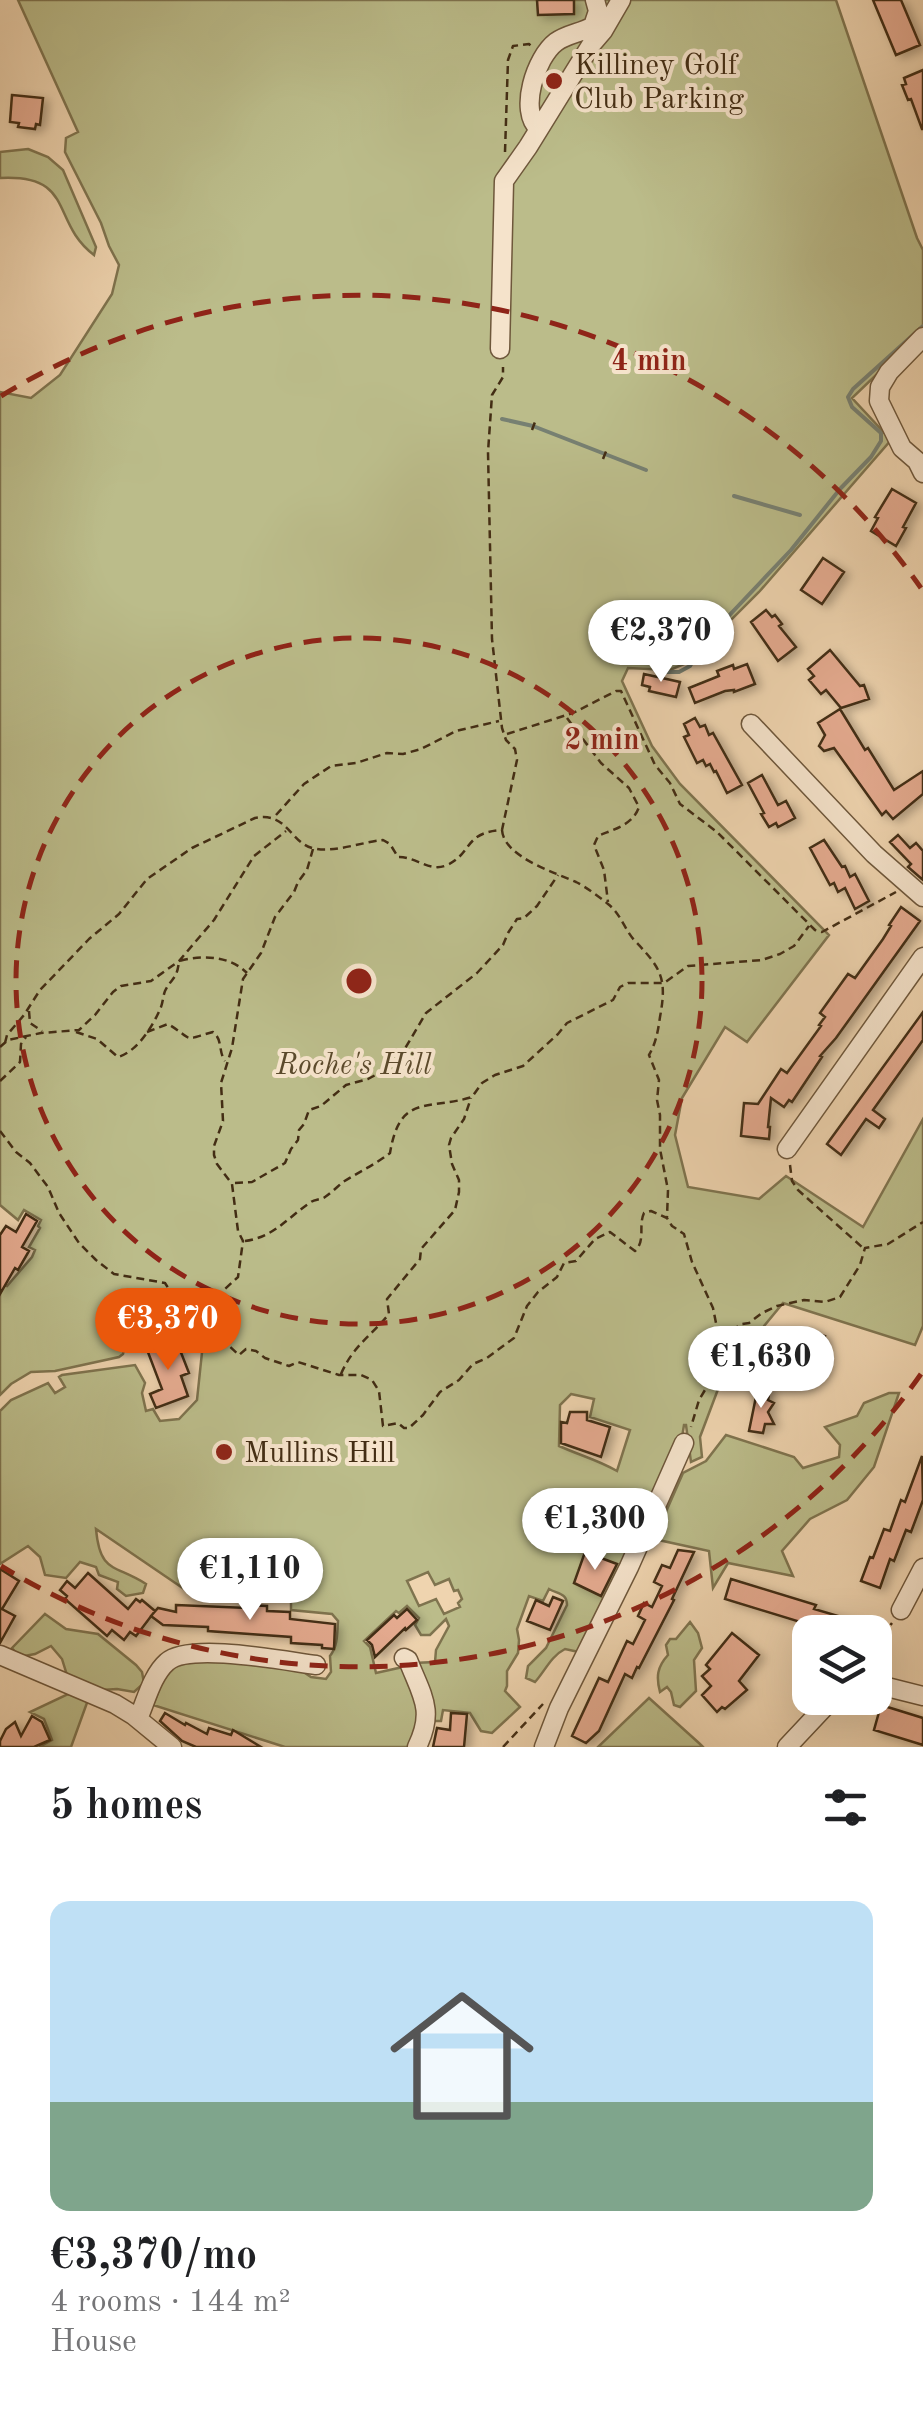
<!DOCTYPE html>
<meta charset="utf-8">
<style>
body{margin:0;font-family:"Old Standard TT",serif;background:#f2f2f2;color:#202124;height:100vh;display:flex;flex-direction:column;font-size:38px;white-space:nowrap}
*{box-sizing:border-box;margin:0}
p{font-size:32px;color:#757577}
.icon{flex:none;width:55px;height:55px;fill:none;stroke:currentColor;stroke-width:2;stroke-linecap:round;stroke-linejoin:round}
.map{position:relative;height:1747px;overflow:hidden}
.sheet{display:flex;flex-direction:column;background:#fff;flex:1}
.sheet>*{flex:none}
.controls{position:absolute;left:792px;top:1615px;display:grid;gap:20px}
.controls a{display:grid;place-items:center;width:100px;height:100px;border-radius:20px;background:#fff;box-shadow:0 10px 40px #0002;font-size:50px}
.price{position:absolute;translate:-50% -85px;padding:0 22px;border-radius:35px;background:#fff;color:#222;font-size:32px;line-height:65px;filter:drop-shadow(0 2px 5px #0008)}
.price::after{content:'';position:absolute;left:50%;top:60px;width:30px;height:22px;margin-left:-15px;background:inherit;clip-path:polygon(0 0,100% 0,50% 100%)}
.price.active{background:#ea580c;color:#fff}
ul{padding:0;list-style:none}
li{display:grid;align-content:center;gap:20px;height:530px;padding:0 50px}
li span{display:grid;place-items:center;height:310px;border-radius:20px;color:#555}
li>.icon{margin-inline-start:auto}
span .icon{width:180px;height:180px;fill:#fffc;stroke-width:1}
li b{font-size:42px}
h2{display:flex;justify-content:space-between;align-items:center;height:120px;padding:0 50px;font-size:42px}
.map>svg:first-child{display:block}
.green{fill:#bbbc8a;stroke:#7f744f;stroke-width:2.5;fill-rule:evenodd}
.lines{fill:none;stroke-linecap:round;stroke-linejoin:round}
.stream{stroke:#778072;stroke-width:4}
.building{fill:#e4aa8f;stroke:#432d14;stroke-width:2.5;filter:url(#shadow)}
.minor-casing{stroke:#6e573b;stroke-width:21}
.path{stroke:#432d14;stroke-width:2.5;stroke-dasharray:8 5;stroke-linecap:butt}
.minor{stroke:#f5e3cb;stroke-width:18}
.ring{fill:none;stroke:#8f2418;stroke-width:5;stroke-dasharray:18 12}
.poi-dot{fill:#8f2418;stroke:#f5e3cb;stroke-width:4}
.labels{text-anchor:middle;stroke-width:8;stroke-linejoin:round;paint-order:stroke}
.poi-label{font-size:30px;fill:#432d14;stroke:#f5e3cb;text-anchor:start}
.park-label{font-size:30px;font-style:italic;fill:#5b4a2c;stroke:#f5e3cb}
.centre{fill:#8f2418;stroke:#f5e3cb;stroke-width:5}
.ring-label{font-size:30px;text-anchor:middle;font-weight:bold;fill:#8f2418;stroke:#f5e3cb;stroke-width:8;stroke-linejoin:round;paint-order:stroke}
</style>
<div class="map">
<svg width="923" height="1747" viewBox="0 0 923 1747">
<defs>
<filter id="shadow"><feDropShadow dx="5.5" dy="3" stdDeviation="5" flood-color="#0004"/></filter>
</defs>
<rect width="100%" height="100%" fill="#efd4af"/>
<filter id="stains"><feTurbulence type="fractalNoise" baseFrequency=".002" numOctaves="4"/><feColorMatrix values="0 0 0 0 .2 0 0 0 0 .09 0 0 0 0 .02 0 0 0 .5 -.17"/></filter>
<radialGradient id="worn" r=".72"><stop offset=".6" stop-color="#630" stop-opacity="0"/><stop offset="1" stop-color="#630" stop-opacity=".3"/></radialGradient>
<path class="green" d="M18,0h818l81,238 6,12v80l-71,68 39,42 -132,152 -70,70 -19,8 -42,-2 -6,13 30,65 28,38 149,151 -82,107 -22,-15 -43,71 -7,37 13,52 71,12 27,-23 77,51 60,-108v207l-8,19 -132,-42 -60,73 -23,61 2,20 -11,5 -5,-37h-2l-2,12 -103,215 -14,-3c-14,7 -20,22 -30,33l-9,-4 2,-12 18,-18 21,-43c0,-12 -9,-11 -18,-16l-6,12 -14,-5 -12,33 2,11 -1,13 -11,18v15l-2,5 15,16 -28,26 -11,-2 -11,-18 -27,-3 -2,11h-10l-17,-58 21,-1 1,-12 13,-24 -3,-7 -16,16h-9l-6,-10 4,-7 -12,-12 -8,7 -3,-2 -32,30 6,6 6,26 27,-6 19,38 -9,42h-128l-132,-42 15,-38 28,-9 106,13 9,6 15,2 5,-7 -1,-16c8,-10 7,-23 8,-35l-6,-7 -41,-4v-9l-34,-2 -2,-7 -65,1 -94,-64c4,45 19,35 50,55l-3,9 -17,3 -9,-7 1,-7 -19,-7 -3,-8 -16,-5 -14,16 -21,-3 -5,-18 -12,-11 -28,18v-153l11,-11 37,-17 7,10 10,-6 -6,-10 3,-2 73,-10 10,18 -3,10 4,18 7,-2 7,12 19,-2 18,-19 6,-57 -61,-37c-7,8 -17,38 -19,48l-4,3 -64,14 -24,1 -20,12 -11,11v-111l7,2 25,-29 3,-7 -6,-3 11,-19 -2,-2 3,-6 -17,-10 -6,10 -18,-15v-813l31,6 29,-23 52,-81 7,-29 -10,-19 -8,-23 -36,-71 1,-14 12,-6zM571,1394l23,5 -4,18 40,13 -13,41c-19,-11 -38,-16 -58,-25l1,-41zM428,1572l7,13 14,-6 5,12 4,-1 4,9 -4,4 2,4 -16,7 -8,-15 -17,7 -12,-25z
M28,149l20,8 15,13 33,77 -2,8c-44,-33 -18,-81 -94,-77v-26z
M889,1393h10l-25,74 -27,33 -37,19 -28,32 11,25 -65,-13 -15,25 -4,-37 -55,-12 29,-66 23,-12 20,-26 68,22 9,11 36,-11 1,-12 -15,-18 32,-11 7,-13z
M45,1614l21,15 32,5 38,31 6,7 2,11 -10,9 -17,-3 -16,1 -34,-15 -5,-16 -11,-13 -16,8 -16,3 -7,-9z
M690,1622l8,11 4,15 -8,12 2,31 -16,16 -6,-2 -3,-13 -4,-5 -7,5c-4,-15 -3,-25 8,-37l-2,-10 4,-6h6z
M68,1694l20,6 -17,47h-32l13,-7 -8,-21 -14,-7z
M649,1698l51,46 3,3h-105z"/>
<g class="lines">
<path class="stream" d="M502,419l31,7 113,44
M734,496l66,19
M665,672h14l11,-6 14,-24 87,-92 49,-61 31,-32 10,-16v-8l-29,-26 -4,-10 5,-8 70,-63"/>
</g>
<path class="building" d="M537,0h37v14l-36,1z
M873,0h28l19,45 -24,10z
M923,70v59h-1l-11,-30 -3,1 -6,-15 4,-1 -2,-6z
M12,95l31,3 -3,27 -4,-1 -1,5 -17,-2 1,-4 -9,-1z
M892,489l24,14 -13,24 3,1 -10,18 -25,-15 7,-13 -3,-1z
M823,558l21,14 -22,32 -21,-14z
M766,610l6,7 3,-2 7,9 -3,2 17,21 -18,14 -27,-39z
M830,650l30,36 4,-1 5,14 -28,9 -15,-18 -5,4 -12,-14 5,-4 -6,-7z
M747,664l8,20 -21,8v-2l-9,1 -30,12 -6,-15 30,-12 -2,-5 16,-6 1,4z
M644,674l36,8 -4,15 -27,-6 1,-4 -8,-2z
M840,709l25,41 3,-2 26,42 29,-19v23l-30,25 -7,-8 -4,4 -48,-67 -10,3 -5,-5 6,-11 -7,-12z
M695,718l5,9 5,-2 4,10 4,-2 29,52 -15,8 -11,-22 -2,1 -4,-8 -4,2 -3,-6 -6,3 -13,-26 5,-2 -5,-11z
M762,775l16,30 8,-4 9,17 -17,9 -2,-4 -7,4 -8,-13 3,-1 -16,-30z
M898,835l12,13 6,-5 7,8v29l-15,-13 3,-3 -21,-22z
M824,840l18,27 3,-1 5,11 5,-3 14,27 -14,8 -10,-21 -7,4 -4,-9 -4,2 -20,-37z
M901,907l19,14 -84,117 -16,18 2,1 -30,45 -3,-2 -5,7 -13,-9 -3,29h2l-1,12 -28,-3 3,-33 14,1 23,-35 6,4 34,-47 -2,-1 6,-8 -5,-4 28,-39 7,4 28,-39 8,-13 -2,-1z
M923,1012v28l-50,70 12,9 -6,9 -13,-9 -25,36 -14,-11z
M26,1214l11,7 -15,26 7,4 -11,19 -3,-2 -15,26v-59l6,-9 10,6z
M807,1331l18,5 -10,37 -12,-3 2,-7 -6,-2z
M166,1339l1,4 4,-2 4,11 5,-2 9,23 -8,3 7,20 -32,12 -6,-14 12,-5 -16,-42z
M758,1387l12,2 -2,11 6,3 -6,9 6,12h-9l-2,9 -14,-2z
M570,1412h17v8l23,7 -9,30 -40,-14v-21l6,1z
M922,1456l1,44 -12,32 -5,-2 -12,31 -4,-2 -10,29 -19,-7 9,-24 3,1 11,-29 6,2 11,-31 4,2z
M678,1550l16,2 -22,47 2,1 -35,68 -2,-1 -5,11 -7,-4 -26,57 -13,12 -14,-7 27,-58 9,4 19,-41 6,3 12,-24 -7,-4 6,-13 8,4 10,-21 -8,-4 8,-17 8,3z
M585,1552l32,12 -16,32 -27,-13z
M0,1569l19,12 -17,28 13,7 -15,27z
M88,1573l40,36 8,-10 4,3 2,-2 13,11 -19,25 -6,-4 -6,8 -12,-10 -5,6 -42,-37 2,-3 -7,-6 7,-9 8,7z
M731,1579l85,26 -2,4 38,11 -4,12h-25l-7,-2 1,-3 -92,-28z
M553,1597l10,4 -13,29 -23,-9 9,-21 13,6z
M176,1605l71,3v-3l20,1v5l23,1v7l45,5 -1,25 -12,-1v-3l-31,-2v-6l-83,-6v-4l-45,-2 -12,-9 7,-8 18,4z
M407,1609l10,11 -11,10 -1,-2 -30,29 -3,-12 -5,-5 27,-25 3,3z
M732,1633l27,22 -20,26 8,9 -22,19 -3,-2 -5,5 -15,-17 9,-9 -9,-10 8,-7 -4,-4z
M881,1705l42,13v27l-49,-15z
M165,1713l20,12 1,-2 21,11 2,-6 22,7 2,-5 28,17h-65l-14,-6 -22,-20z
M451,1713l16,1 -3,33h-31l4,-19 13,2z
M32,1716l10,6 8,18 -16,7h-34v-6l6,-12 9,-7 6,14z"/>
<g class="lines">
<defs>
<path id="minor" d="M539,129c-21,-18 -3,-72 17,-87 11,-8 25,-9 37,-16l5,-15 -3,-11
M923,337l-34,35 -9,15 -1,14 23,47 15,13 6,12
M500,349l4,-168 24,-34 63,-102 12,-14 18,-31
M751,724l123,130 49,43
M787,1149l136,-192
M901,1610l22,-42
M0,1655l115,49 18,11 39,32
M404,1658l4,2c14,36 27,50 9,87
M875,1684l48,12
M138,1719c8,-18 14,-44 29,-57 22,-20 118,-1 149,3
M544,1747l15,-39 70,-141 55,-124
M787,1747l46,-49"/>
</defs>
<use href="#minor" class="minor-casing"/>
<path class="path" d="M505,152l3,-92 5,-14 16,-2 3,3
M532,430l3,-8
M603,459l4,-10
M567,718l34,45 28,25 10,19c-6,18 -25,22 -41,29l-4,9 10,25 4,32
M507,734l66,-21 43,-22h5l34,74 15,18 10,21 37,28 98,98 7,2 74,-40
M276,815l28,-31 27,-18 25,-3 31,-10 16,1 18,-5 35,-18 43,-10
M502,830c2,27 52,42 74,52 10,5 22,14 32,22 13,10 16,25 27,37 27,28 32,38 25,76 -2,14 -4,26 -11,38l10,25 -2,20 3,15v34l8,41 -1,27
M313,849l-6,21 -9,12 -4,10 -19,25 -14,36 -18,26 -11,69 -11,35 2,38 -9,25v9l3,9 15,20 6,47 5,10 -5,36 -24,22 -8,15 17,13 -4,16 8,1 12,11 7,-6 10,2 9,7 24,8 9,-4 41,13h22l11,5 7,11 4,35 15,-3 6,5h5l14,-13 17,-23 19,-12 14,-16 14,-6 27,-20 13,-32 11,-14 19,-15 7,-14 12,-2 19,-22 15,-7 25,19c11,-10 3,-25 9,-38l7,-2 16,7 5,8 12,8 8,28 21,46 6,30 -11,47 -9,15 -8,27
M29,1011l1,12 12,8
M76,1032l21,7 21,18c20,-6 35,-31 43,-50 2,-5 2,-11 4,-16 7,-14 12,-11 14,-30 22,-6 50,-6 68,12
M147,1032l21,-8c28,17 12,17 45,8 10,8 5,19 12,29
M5,1043l2,-8 17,-20 16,-25 49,-51 30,-25 28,-35 45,-31 63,-30c34,-7 35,28 62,31 19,3 46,-7 66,-9l7,4 8,13c17,-1 32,16 49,8 25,-11 17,-33 55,-35l15,-70 -2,-11 -9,-9 -4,-12 -10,-89 -4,-187 4,-57 11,-18v-10
M0,1047l8,-7 33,-7 38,-3 16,-15 18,-23 8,-6 30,-5 28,-20 35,-41 40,-64 32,-25
M0,1081l20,-19 1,-18 5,-7
M0,1131l16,21 14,11 18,24 11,26 20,30 17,17 18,14 51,9 13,20 27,10
M790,1165l2,16 6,9 64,57
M235,1183l17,-1 33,-19 6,-14 7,-9 1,-10 5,-6 5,-14 12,-4 25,-21 22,-6 13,-7 6,-10 13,-5 26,-44 51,-40 26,-28 5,-12 9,-14 7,-1 13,-12 21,-31
M245,1241c29,-4 42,-23 66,-39 4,-3 10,-2 14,-5 6,-4 12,-10 18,-15 16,-10 33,-18 47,-29 10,-60 37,-42 82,-56l10,-14 13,-8 28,-9 35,-32 9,-11 46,-23 7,-13 8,-4h36l24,-17 74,-6 18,-6 14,-8 15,-20
M720,1337l22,-13 7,-1 13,-10 15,-7 27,-6 21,2 15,-5 20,-32 5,-17 23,-4 35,-22
M341,1374c12,-28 29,-37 48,-60l-2,-15 33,-40 1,-10 34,-39 4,-18v-12l-7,-16 -3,-19 2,-7 13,-19 7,-21
M266,1597h-7v-4l7,-10 4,4 6,-7 16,-8 -3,-3 5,-4 -1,-1 19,-16
M875,1646l17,-23
M503,1747l40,-43"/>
<use href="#minor" class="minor"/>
</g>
<g class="ring">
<circle cx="359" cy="981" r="343"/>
<path d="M921 1374A686 686 0 0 1 1 1566M1 396A686 686 0 0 1 921 588"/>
</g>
<g class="poi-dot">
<circle cx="554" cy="81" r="10"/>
<circle cx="224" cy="1452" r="10"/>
</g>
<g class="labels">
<g class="poi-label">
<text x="574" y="74">Killiney Golf<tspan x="574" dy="34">Club Parking</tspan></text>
<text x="244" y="1462">Mullins Hill</text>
</g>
<g class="park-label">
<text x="354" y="1074">Roche's Hill</text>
</g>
</g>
<circle cx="359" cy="981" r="15" class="centre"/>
<g class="ring-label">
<text x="649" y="370">4 min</text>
<text x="602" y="749">2 min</text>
</g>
<rect width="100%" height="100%" filter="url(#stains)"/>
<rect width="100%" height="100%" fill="url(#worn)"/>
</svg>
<div class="controls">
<a><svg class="icon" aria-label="layers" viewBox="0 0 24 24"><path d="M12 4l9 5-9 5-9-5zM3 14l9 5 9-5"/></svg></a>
</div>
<b class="price" style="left:661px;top:685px">€2,370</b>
<b class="price active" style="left:168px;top:1373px">€3,370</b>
<b class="price" style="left:761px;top:1411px">€1,630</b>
<b class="price" style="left:595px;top:1573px">€1,300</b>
<b class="price" style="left:250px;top:1623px">€1,110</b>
</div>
<section class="sheet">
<h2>5 homes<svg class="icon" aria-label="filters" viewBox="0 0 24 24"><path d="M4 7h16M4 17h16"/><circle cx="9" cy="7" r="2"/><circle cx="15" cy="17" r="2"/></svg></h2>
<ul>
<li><span style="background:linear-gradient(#bfe0f5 65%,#7fa58c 0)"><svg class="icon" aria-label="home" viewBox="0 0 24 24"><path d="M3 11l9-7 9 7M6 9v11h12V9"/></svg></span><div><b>€3,370/mo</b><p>4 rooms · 144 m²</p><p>House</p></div></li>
</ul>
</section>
